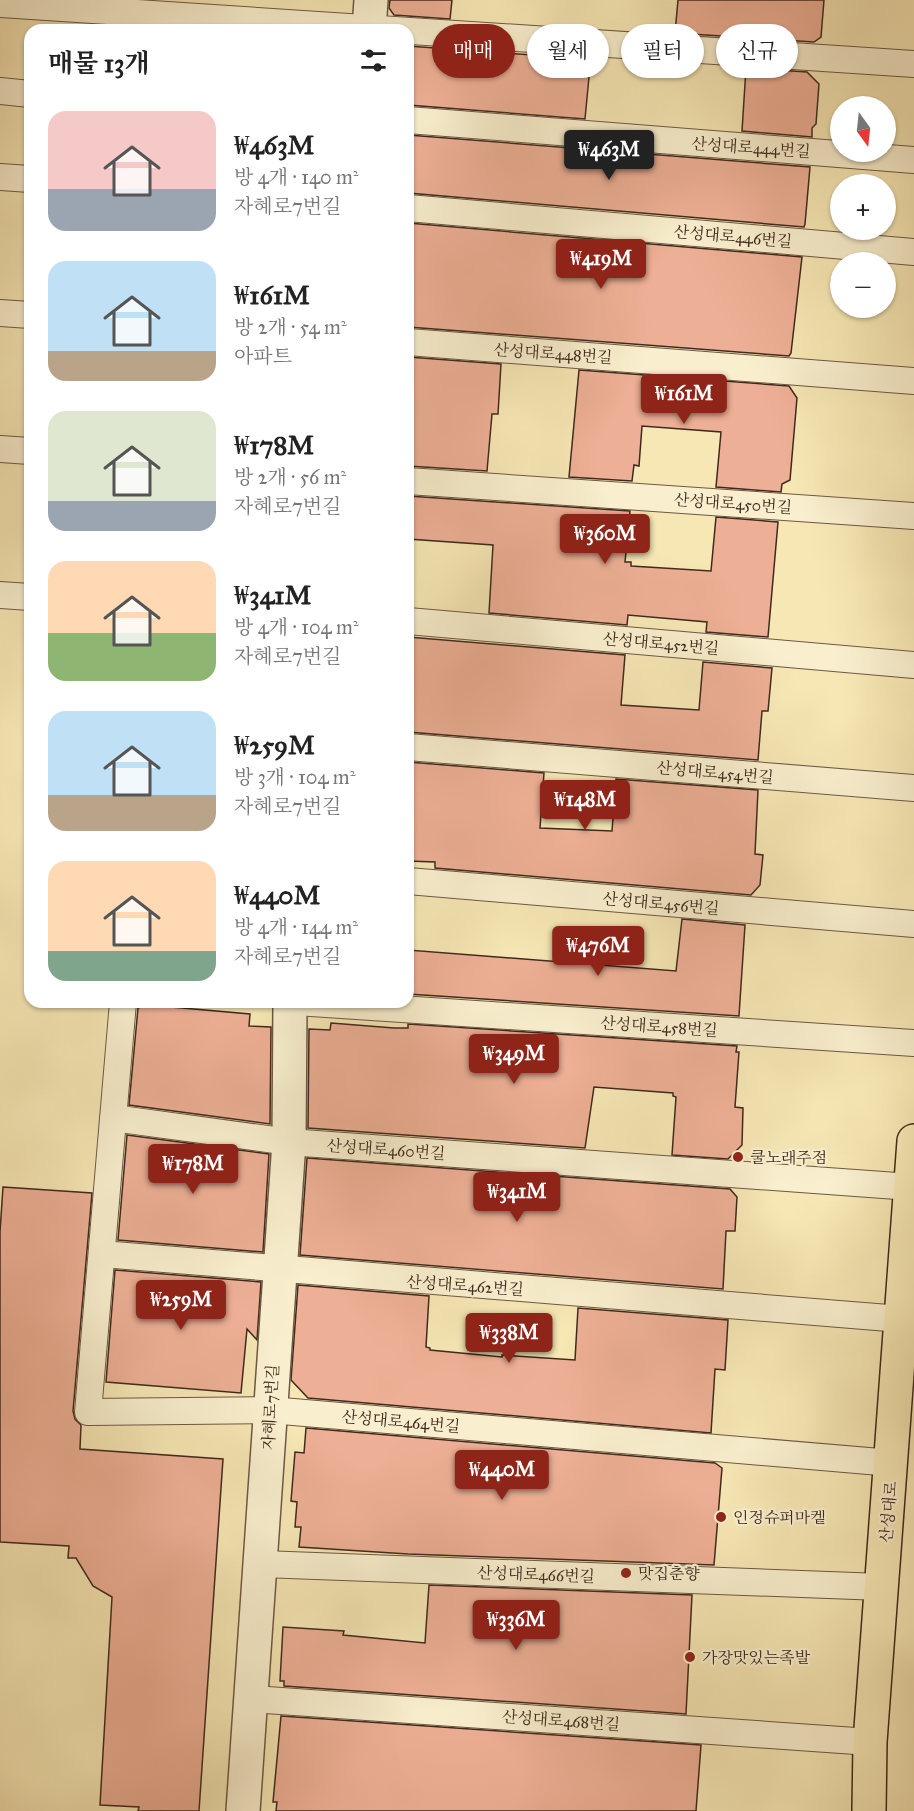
<!DOCTYPE html>
<html lang="ko">
<meta charset="utf-8">
<style>
body{margin:0;font-family:"IM FELL Great Primer","Noto Serif KR",serif;background:#f6f6f6;color:#222;height:100vh;display:flex;flex-direction:column;font-size:22px;white-space:nowrap}
*{box-sizing:border-box;margin:0}
p{font-size:20px;color:#767676}
.icon{flex:none;width:33px;height:33px;fill:none;stroke:currentColor;stroke-width:2;stroke-linecap:round;stroke-linejoin:round}
.map{position:relative;flex:1;overflow:hidden}
.sheet{position:absolute;left:24px;top:24px;width:390px;height:984px;display:flex;flex-direction:column;background:#fff;border-radius:18px;box-shadow:0 2px 4px #0004}
.sheet>*{flex:none}
.hud{position:absolute;left:432px;top:24px;width:392px;height:54px;display:flex;gap:12px}
.needle{width:39px;rotate:165deg}
.buttons{position:absolute;left:830px;top:96px;display:grid;gap:12px}
.buttons a{display:grid;place-items:center;width:66px;height:66px;border-radius:50%;background:#fff;box-shadow:0 2px 4px #0004;font-size:30px}
.price{position:absolute;translate:-50% -51px;padding:0 14px;border-radius:6px;background:#8f2418;color:#fff;font-size:20px;line-height:39px;filter:drop-shadow(0 2px 3px #0008)}
.price::after{content:'';position:absolute;left:50%;top:36px;width:18px;height:14px;margin-left:-9px;background:inherit;clip-path:polygon(0 0,100% 0,50% 100%)}
.price.active{background:#222;color:#fff}
ul{padding:0;list-style:none}
li{display:flex;align-items:center;gap:18px;height:150px;padding:0 24px}
li span{display:grid;place-items:center;flex:none;width:168px;height:120px;border-radius:18px;color:#555}
li>.icon{margin-inline-start:auto}
span .icon{width:72px;height:72px;fill:#fffc;stroke-width:1}
li b{font-size:26px}
h2{display:flex;justify-content:space-between;align-items:center;height:72px;padding:0 24px;font-size:26px}
.chip{padding:0 21px;border-radius:27px;background:#fff;box-shadow:0 2px 4px #0004;font-size:21px;line-height:54px}
.chip.active{background:#8f2418;color:#fff}
.map>svg:first-child{display:block}
.building{fill:#edaf95;stroke:#3f291e;stroke-width:1.5}
.lines{fill:none;stroke-linecap:round;stroke-linejoin:round}
.lane-casing{stroke:#6d5844;stroke-width:28}
.street-casing{stroke:#6d5844;stroke-width:36}
.primary-casing{stroke:#3f291e;stroke-width:36}
.lane{stroke:#f9efce;stroke-width:26}
.street{stroke:#f9efce;stroke-width:33}
.primary{stroke:#f6e7b4;stroke-width:33}
.poi-dot{fill:#8f2418;stroke:#f9efce;stroke-width:2}
.labels{text-anchor:middle;stroke-width:4.5;stroke-linejoin:round;paint-order:stroke}
.street-label{font-size:16px;fill:#3f291e;stroke:#f9efce}
.poi-label{font-size:16px;fill:#3f291e;stroke:#f9efce;text-anchor:start}
</style>
<div class="map">
<svg width="914" height="1811" viewBox="0 0 914 1811">
<rect width="100%" height="100%" fill="#f6e7b4"/>
<filter id="stains"><feTurbulence type="fractalNoise" baseFrequency=".00333" numOctaves="4"/><feColorMatrix values="0 0 0 0 .2 0 0 0 0 .09 0 0 0 0 .02 0 0 0 .5 -.17"/></filter>
<radialGradient id="worn" r=".72"><stop offset=".6" stop-color="#630" stop-opacity="0"/><stop offset="1" stop-color="#630" stop-opacity=".3"/></radialGradient>
<path class="building" d="M390,0h62l-2,19 -56,-4 -5,-7z
M678,0h146l-3,37 -7,5 -139,-9z
M408,46l179,13 -2,17 4,1 -4,42 -177,-14z
M746,68l61,4 12,12 -3,40 -4,4v9l-70,-6z
M408,135l402,32 -5,57 -1,3 -396,-34z
M408,223l394,34 -11,96 -2,3 -381,-29z
M408,357l93,7 -3,50h-6l-5,57 -79,-5z
M579,370l210,16 8,12 -7,82 -8,4 -1,8 -65,-5 5,-55 -79,-6 -3,40 -5,-1 -2,16 -63,-4z
M408,496l222,15 -5,51h6v4l80,5 5,-54 62,5 -10,115 -62,-5 1,-10 -79,-7 -1,10 -138,-12 4,-68 -85,-6z
M408,637l217,18 -4,50 78,5 4,-48 69,6 -4,43h-6l-4,49 -350,-28z
M408,762l136,11 -4,55 72,3 4,-52 142,11 -3,64 8,1 -3,30 -9,10 -316,-27v-6l-27,-1z
M682,919l63,6 -6,91 -331,-22v-44l268,21z
M148,1005l102,9 -1,12 22,1 -1,97 -141,-19 9,-97z
M331,1023l63,5h14v-4l329,22 -1,6h3l-4,55 8,1 -1,37 -14,14 -56,-4 4,-58 -3,-1v-3l-79,-6 -9,61 -277,-20 1,-99 21,1z
M127,1135l142,19 -6,98 -145,-12z
M307,1158l423,31 7,8 -2,34h-9l-3,58 -423,-34z
M3,1187l89,6 -19,218 2,8 6,6 -1,24 143,10 -24,352h-61l1,-4 -39,-2 12,-208 -19,-11 -17,-28h-8l1,-12 -69,-4v-310z
M115,1270l146,12 -4,58 -10,-11 -6,64 -135,-11z
M298,1285l131,11 -3,51 4,1v2l72,7v-2l73,5 3,-52 150,12 -3,50 -10,-1 -4,64 -403,-35 -17,-18z
M306,1428l409,35 7,5 -8,97 -306,-11 -109,-7 2,-20h-6l2,-25 -6,-1 4,-49 9,1z
M429,1585l263,10 -6,119 -402,-28v-5h-4l3,-54 61,4 -1,4 82,8z
M281,1716l420,29 -5,66h-420l1,-9h-4z"/>
<g class="lines">
<defs>
<path id="lane" d="M0,4l914,60
M0,91l30,3
M408,120l506,40
M0,177l30,2
M408,208l506,44
M0,313l30,2
M408,342l506,39
M0,449l30,2
M408,481l506,35
M0,595l30,2
M408,621l506,44
M408,747l506,41
M408,881l506,43
M123,1002l-35,410 182,-2 622,53
M296,1002l618,41
M113,1118l176,24 622,45
M102,1254l799,65
M262,1564l620,23
M252,1699l618,43"/>
<path id="street" d="M369,30l2,-30
M243,1811l46,-669 1,-140"/>
<path id="primary" d="M869,1811l1,-69 44,-601"/>
</defs>
<use href="#lane" class="lane-casing"/>
<use href="#street" class="street-casing"/>
<use href="#primary" class="primary-casing"/>
<use href="#lane" class="lane"/>
<use href="#street" class="street"/>
<use href="#primary" class="primary"/>
</g>
<g class="poi-dot">
<circle cx="738" cy="1157" r="6"/>
<circle cx="721" cy="1517" r="6"/>
<circle cx="626" cy="1573" r="6"/>
<circle cx="690" cy="1657" r="6"/>
</g>
<g class="labels">
<g class="street-label">
<text transform="translate(751 147) rotate(4)" y="6">산성대로444번길</text>
<text transform="translate(733 236) rotate(5)" y="6">산성대로446번길</text>
<text transform="translate(553 353) rotate(4)" y="6">산성대로448번길</text>
<text transform="translate(733 503) rotate(4)" y="6">산성대로450번길</text>
<text transform="translate(661 643) rotate(5)" y="6">산성대로452번길</text>
<text transform="translate(715 772) rotate(5)" y="6">산성대로454번길</text>
<text transform="translate(661 903) rotate(5)" y="6">산성대로456번길</text>
<text transform="translate(659 1026) rotate(4)" y="6">산성대로458번길</text>
<text transform="translate(386 1149) rotate(4)" y="6">산성대로460번길</text>
<text transform="translate(465 1285) rotate(4)" y="6">산성대로462번길</text>
<text transform="translate(270 1407) rotate(-87)" y="6">자혜로7번길</text>
<text transform="translate(401 1421) rotate(5)" y="6">산성대로464번길</text>
<text transform="translate(888 1512) rotate(-85)" y="6">산성대로</text>
<text transform="translate(536 1574) rotate(2)" y="6">산성대로466번길</text>
<text transform="translate(561 1720) rotate(4)" y="6">산성대로468번길</text>
</g>
<g class="poi-label">
<text x="750" y="1163">쿨노래주점</text>
<text x="733" y="1523">인정슈퍼마켙</text>
<text x="638" y="1579">맛집춘향</text>
<text x="702" y="1663">가장맛있는족발</text>
</g>
</g>
<rect width="100%" height="100%" filter="url(#stains)"/>
<rect width="100%" height="100%" fill="url(#worn)"/>
</svg>
<div class="buttons">
<a><svg class="needle" viewBox="-14 -14 28 28"><path d="M0-13l5 13h-10z" fill="#e53935"/><path d="M0 13l5-13h-10z" fill="#767676"/></svg></a>
<a>+</a>
<a>−</a>
</div>
<b class="price active" style="left:609px;top:181px">₩463M</b>
<b class="price" style="left:601px;top:290px">₩419M</b>
<b class="price" style="left:684px;top:425px">₩161M</b>
<b class="price" style="left:605px;top:565px">₩360M</b>
<b class="price" style="left:585px;top:831px">₩148M</b>
<b class="price" style="left:598px;top:977px">₩476M</b>
<b class="price" style="left:514px;top:1085px">₩349M</b>
<b class="price" style="left:193px;top:1195px">₩178M</b>
<b class="price" style="left:517px;top:1223px">₩341M</b>
<b class="price" style="left:181px;top:1331px">₩259M</b>
<b class="price" style="left:509px;top:1364px">₩338M</b>
<b class="price" style="left:502px;top:1501px">₩440M</b>
<b class="price" style="left:516px;top:1651px">₩336M</b>
<div class="hud">
<a class="chip active">매매</a>
<a class="chip">월세</a>
<a class="chip">필터</a>
<a class="chip">신규</a>
</div>
<section class="sheet">
<h2>매물 13개<svg class="icon" aria-label="filters" viewBox="0 0 24 24"><path d="M4 7h16M4 17h16"/><circle cx="9" cy="7" r="2"/><circle cx="15" cy="17" r="2"/></svg></h2>
<ul>
<li><span style="background:linear-gradient(#f6c9c9 65%,#9aa5b1 0)"><svg class="icon" aria-label="home" viewBox="0 0 24 24"><path d="M3 11l9-7 9 7M6 9v11h12V9"/></svg></span><div><b>₩463M</b><p>방 4개 · 140 m²</p><p>자혜로7번길</p></div></li>
<li><span style="background:linear-gradient(#bfe0f5 75%,#b9a48a 0)"><svg class="icon" aria-label="home" viewBox="0 0 24 24"><path d="M3 11l9-7 9 7M6 9v11h12V9"/></svg></span><div><b>₩161M</b><p>방 2개 · 54 m²</p><p>아파트</p></div></li>
<li><span style="background:linear-gradient(#dfe7d0 75%,#9aa5b1 0)"><svg class="icon" aria-label="home" viewBox="0 0 24 24"><path d="M3 11l9-7 9 7M6 9v11h12V9"/></svg></span><div><b>₩178M</b><p>방 2개 · 56 m²</p><p>자혜로7번길</p></div></li>
<li><span style="background:linear-gradient(#ffd9b3 60%,#8fb573 0)"><svg class="icon" aria-label="home" viewBox="0 0 24 24"><path d="M3 11l9-7 9 7M6 9v11h12V9"/></svg></span><div><b>₩341M</b><p>방 4개 · 104 m²</p><p>자혜로7번길</p></div></li>
<li><span style="background:linear-gradient(#bfe0f5 70%,#b9a48a 0)"><svg class="icon" aria-label="home" viewBox="0 0 24 24"><path d="M3 11l9-7 9 7M6 9v11h12V9"/></svg></span><div><b>₩259M</b><p>방 3개 · 104 m²</p><p>자혜로7번길</p></div></li>
<li><span style="background:linear-gradient(#ffd9b3 75%,#7fa58c 0)"><svg class="icon" aria-label="home" viewBox="0 0 24 24"><path d="M3 11l9-7 9 7M6 9v11h12V9"/></svg></span><div><b>₩440M</b><p>방 4개 · 144 m²</p><p>자혜로7번길</p></div></li>
</ul>
</section>
</div>
